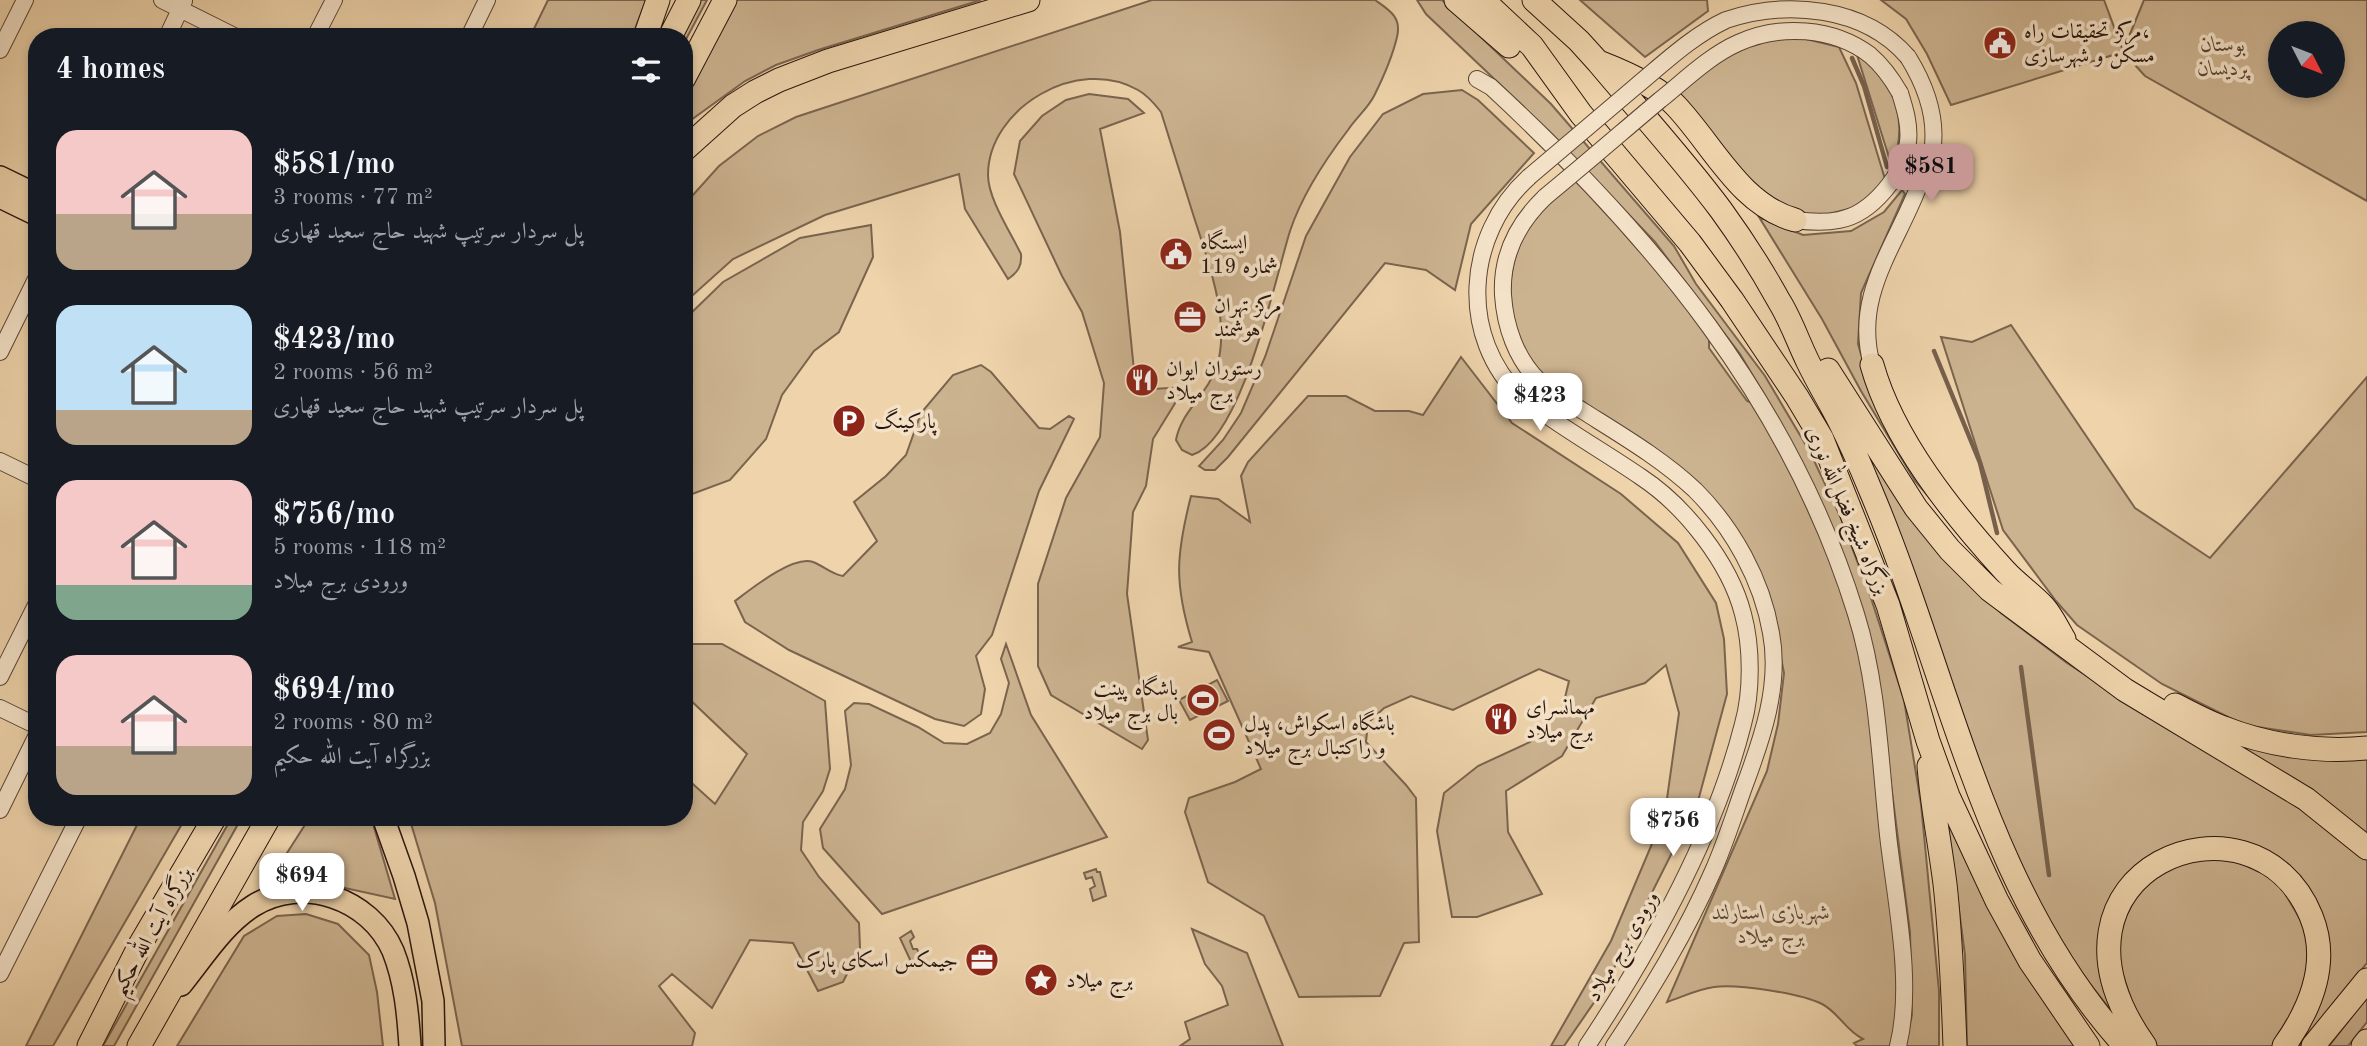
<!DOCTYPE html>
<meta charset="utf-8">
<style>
body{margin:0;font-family:"Old Standard TT",Amiri,serif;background:#20242c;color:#f1f3f6;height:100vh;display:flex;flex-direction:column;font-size:26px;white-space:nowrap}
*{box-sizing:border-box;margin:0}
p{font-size:23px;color:#9ea1a6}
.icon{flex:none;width:38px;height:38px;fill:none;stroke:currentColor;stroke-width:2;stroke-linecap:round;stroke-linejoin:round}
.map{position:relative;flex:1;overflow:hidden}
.sheet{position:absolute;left:28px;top:28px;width:665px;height:798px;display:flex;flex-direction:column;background:#171b24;border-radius:28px;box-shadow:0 4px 10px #0003}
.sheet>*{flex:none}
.needle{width:46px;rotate:132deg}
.controls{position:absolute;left:2268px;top:21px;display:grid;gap:14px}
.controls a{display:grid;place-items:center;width:77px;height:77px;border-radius:50%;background:#171b24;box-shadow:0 4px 10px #0003;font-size:35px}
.price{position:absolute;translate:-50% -60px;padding:0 16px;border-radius:14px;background:#fff;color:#222;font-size:23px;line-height:46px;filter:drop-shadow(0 2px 4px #0008)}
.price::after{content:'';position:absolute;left:50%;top:42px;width:21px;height:16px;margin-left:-10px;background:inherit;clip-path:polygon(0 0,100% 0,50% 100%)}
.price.active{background:#c59692;color:#111}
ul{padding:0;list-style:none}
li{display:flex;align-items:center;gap:21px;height:175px;padding:0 28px}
li span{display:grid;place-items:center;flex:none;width:196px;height:140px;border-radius:21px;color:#555}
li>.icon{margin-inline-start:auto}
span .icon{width:84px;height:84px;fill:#fffc;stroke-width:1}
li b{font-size:30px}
h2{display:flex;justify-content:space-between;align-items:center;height:84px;padding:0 28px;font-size:30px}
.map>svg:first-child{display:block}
.green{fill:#ccb390;stroke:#7a644e;stroke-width:2;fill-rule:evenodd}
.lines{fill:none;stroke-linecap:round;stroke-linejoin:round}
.stream{stroke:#77604b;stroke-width:4.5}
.minor-casing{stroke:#5a4434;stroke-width:18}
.major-casing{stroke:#28150d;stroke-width:24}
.highway-casing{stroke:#28150d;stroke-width:25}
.minor{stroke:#f4e2c8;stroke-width:16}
.major{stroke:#eed3ab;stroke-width:21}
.highway{stroke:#eed3ab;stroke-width:23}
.minor-bridge-casing{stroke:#5a4434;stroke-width:18;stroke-linecap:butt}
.minor-bridge{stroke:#f4e2c8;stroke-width:16}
.labels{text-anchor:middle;stroke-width:7;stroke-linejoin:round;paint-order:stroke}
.poi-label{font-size:21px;fill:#28150d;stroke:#f4e2c8;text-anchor:start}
.park-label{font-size:21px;font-style:italic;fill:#594434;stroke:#f4e2c8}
.street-label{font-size:21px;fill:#28150d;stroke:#f4e2c8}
</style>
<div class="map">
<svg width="2367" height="1046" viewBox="0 0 2367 1046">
<rect width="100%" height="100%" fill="#eed3ab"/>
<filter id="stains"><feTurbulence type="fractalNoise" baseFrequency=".00286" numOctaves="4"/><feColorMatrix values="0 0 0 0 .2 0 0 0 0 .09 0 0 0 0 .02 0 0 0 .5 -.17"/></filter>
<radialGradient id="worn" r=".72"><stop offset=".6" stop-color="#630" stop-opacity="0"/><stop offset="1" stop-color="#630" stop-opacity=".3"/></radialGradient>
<path class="green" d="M548,0h98l-14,37h-102z
M697,0h10l-23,43v-6h-7z
M736,0h245l-163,50 -42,15 -31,16 -61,44v-22z
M1152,0h223c14,10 27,17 22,37 -4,17 -15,43 -23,59 -6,12 -18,22 -26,34 -23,30 -46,65 -58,101 -15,48 -48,208 -98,224l-10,-5 -6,-10c5,-29 32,-46 41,-74 14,-46 -10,-108 -24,-152 -11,-34 -21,-68 -32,-102 -7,-9 -14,-17 -23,-22 -60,-35 -150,18 -150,85 0,24 23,58 33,79 1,12 -3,18 -13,25l-43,-70 -6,-35 -134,41 -92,44 -49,44v-98l35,-39 39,-30 38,-19z
M1417,0h25l109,104 123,142 22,38 69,92 45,76 30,64 31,82 33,102 17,104 18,187v55h-34l7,-31 -2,-83 -32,-249 -70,-206 -27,-54 -41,-69 -85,-112 -103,-108 -126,-120z
M1580,0h127l1,11 -63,46z
M1881,0h223l19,51 21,-51h223v201l-222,-125 -22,-24 -172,53 -24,-51 -21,-35zM2280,33h53v53h-53z
M1798,37l41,10 17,36 29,96 -15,17 -18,12 -23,6 -22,1 -43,-17 -86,-104c26,-20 52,-46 86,-53 11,-2 23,-3 34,-4z
M1857,55c41,25 51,69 35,112z
M1462,90l16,10 56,53 -63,71 -16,66 -29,-20 -41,-7 -157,194 -13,13h-10l-6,-4 24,-26 18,-27 24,-56 41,-121 44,-79 33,-43 40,-20z
M1089,94l39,5 16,14 -44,16 20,103 16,158 49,-3 -32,52 -7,47 -13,26 -6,82 21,146 -6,9 -91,-54 -13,-29v-82l28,-86 34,-61 4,-54 -22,-71 -20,-36 -48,-102 6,-33 22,-25 24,-16z
M1576,178l54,55 79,100v15l38,53 8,3 19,31 60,133 31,101 30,280 3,73 -7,24h-34l-3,-3 9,-4c-17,-8 -25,-27 -41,-35 -22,-11 -84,-20 -108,-17 -16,2 -32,10 -47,15l100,-231 11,-47 6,-51 -5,-25 -61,-141 -172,-127c-10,-15 -23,-29 -29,-46 -15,-45 -5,-92 27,-127 10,-11 22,-20 32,-29z
M1902,190l3,4 -44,99 -3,51 17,60 53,89v3l-13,-15 -54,-90 -39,-72 -63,-102 44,18 48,-4 33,-19z
M871,225l2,32 -34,75 -25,19 -32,44 -16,44 -36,41 -46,17v-177l39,-38 77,-44z
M2011,325l124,183 75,50 157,-181v355l-56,3 -67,-10 -82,-41 -85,-59 -21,-24 -53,-71 -62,-193 31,5z
M1461,357l51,66 109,71 57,49 38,60 8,36 3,55 -29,107 -94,187 -40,58h-13l60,-105 54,-128 14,-100 -13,-48 -21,18 -49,15 -34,58 -56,35 2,41 34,62 -65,23h-25l-15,-86 7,-38 34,-27 52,-24 32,-32 7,-29 -30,-12 -86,41 -42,-14 -27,12 -16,15 -2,19 40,43 10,13 3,144 -15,1 -24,53 -81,1 -35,-81 -56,-34 -23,-70 4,-14 46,-16 26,-13 -52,-117 -31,-5 14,-5c-18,-59 -16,-87 -1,-146l27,3 32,23 -9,-46 7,-14 60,-66h38l29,15h34l14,4z
M981,365l10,7 48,56 11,1 19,-13 5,3 -35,72 -47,144 -16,21 9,33 -4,25 -17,12 -29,-7 -146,-69 -44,-28 -10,-21c16,-12 58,-46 78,-39 11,4 18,12 30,14l34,-35 -23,-39 32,-26 20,-21 15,-42 32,-38z
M1845,415l129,172 27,26 66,50 52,34 179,107 69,56v103l-67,83h-8l26,-138c-9,-15 -17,-32 -31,-43 -22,-18 -55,-30 -84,-25 -9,1 -18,5 -26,8 -8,2 -17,5 -25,8 -38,17 -55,65 -53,104 2,30 26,60 40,86l-75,-95 -63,-119z
M684,644h38l103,57 5,68 -7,22 -20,31 -2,28 18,27 40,46 1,25 -17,34 -25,9 -25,-48 -43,-3 -38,68 -40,-34 -13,12 36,47 -3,13h-230l-27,-143 -26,-86h275v-41l31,28 32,-50 -63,-60z
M1006,644l25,71 76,122 -225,77 -59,-66 -3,-19 25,-40 6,-24 -6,-54 9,-8 15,1 49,23 26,16 23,1 23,-11 11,-19 8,-31 -8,-24z
M1217,680l11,21 -38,19 -11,-20z
M2171,709l196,44v84z
M1939,792c29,94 87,172 140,254h-112l-2,-91 -11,-83z
M141,817h45l-133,229h-27z
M232,817h10l-128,229h-11z
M310,817h61l24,82 -82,-18 -49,8z
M2227,857l50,23 30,51 2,44 -33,71h-124l-11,-17 -25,-75 1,-20 24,-48 39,-24z
M1096,869l1,3h3l6,24 -13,5 -3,-12 5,-3 -3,-9 -6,2 -2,-6z
M306,914l32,10 31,31 8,37 6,54h-206l67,-110 33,-20z
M1192,929l55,24 36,93h-103l10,-7 -5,-17 43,-17 -6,-19 -17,-22z
M911,931l3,6 -4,4 3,8h4l5,10 -9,7 -13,-28z
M2367,997v25l-19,24h-19z"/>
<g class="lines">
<path class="stream" d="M1852,58l12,28 23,81
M1934,351l46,112 17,70
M2021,667l28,208"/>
<defs>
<path id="minor" d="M162,0l74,37
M167,37l17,-36
M315,37l19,-37
M469,37l18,-37
M0,50l25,-50
M1477,79l14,8c161,149 299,313 365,527 22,70 24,147 32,221 7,64 26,148 10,211
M1529,177c-64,58 -71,160 -7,221 9,8 20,14 30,21 29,20 60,38 89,58 44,29 89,86 102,137 9,33 9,78 0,110 -28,111 -93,227 -156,322
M1545,197c-27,26 -44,59 -42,98 2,31 13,64 36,86 12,13 29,20 44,30 38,24 79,48 112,79 38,38 67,90 76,143 10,52 -9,106 -27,154 -10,28 -19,57 -31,84 -27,62 -62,119 -99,175
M1795,220c15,2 29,3 44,0 33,-6 65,-46 69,-78 2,-17 -3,-33 -8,-49
M0,352l37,-75
M1872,365c-19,-68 22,-116 46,-177 4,-11 12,-23 14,-35 6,-35 -6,-67 -24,-96
M0,461l37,18
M0,677l37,-74
M0,708l37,18
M0,810l37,-75
M0,974l79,-157"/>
<path id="major" d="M0,177l37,18
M0,197l37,18
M383,817l21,59 14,47 15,78 1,45
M181,985c22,-27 42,-60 72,-79 49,-31 117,-8 140,45 12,30 15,63 17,95"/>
<path id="highway" d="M1456,0l53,46
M1483,0l49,46 49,68 109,129 42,57 65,97 25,42 66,166 40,136 20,55 49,105 33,60 58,85
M1534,0l45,41 19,21c41,49 85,97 123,148 21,29 41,60 58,91 12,19 19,41 29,61 10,21 22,40 32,60 11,22 21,45 30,67 80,188 113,401 255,557
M645,37l13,-37
M670,37l19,-37
M1601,63c23,9 58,24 75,43 37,39 64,99 119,114
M684,78l41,-78
M684,150l49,-44 22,-14 24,-12 49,-19 200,-61
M1872,365c21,75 81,149 133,206 12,13 27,23 39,36 8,9 14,22 20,32
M1828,370l88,138 34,42 40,40 135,100 181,109 61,49
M2175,705c16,8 32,17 49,23 43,17 96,25 143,20
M1929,766c3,39 11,78 16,118 6,54 8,108 10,162
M89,1046l52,-103 74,-126
M139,1046l130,-229
M2145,1046c-125,-177 109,-269 166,-130 19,46 0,92 -27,130
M2313,1046l54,-66
M2363,1046l4,-5"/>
</defs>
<use href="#minor" class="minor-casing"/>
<use href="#major" class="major-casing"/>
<use href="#highway" class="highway-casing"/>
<use href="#minor" class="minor"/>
<use href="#major" class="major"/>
<use href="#highway" class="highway"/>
<defs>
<path id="minor-bridge" d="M1529,177c35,-30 71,-60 106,-90 29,-24 57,-51 91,-67 60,-20 138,-14 182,37
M1545,197c39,-32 77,-65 115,-97 25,-20 49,-44 78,-57 42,-19 95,-16 132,12 13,11 22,24 30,38"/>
</defs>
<use href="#minor-bridge" class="minor-bridge-casing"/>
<use href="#minor-bridge" class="minor-bridge"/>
</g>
<defs>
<symbol id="civic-disc" viewBox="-11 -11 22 22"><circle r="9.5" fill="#8f2418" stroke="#f4e2c8"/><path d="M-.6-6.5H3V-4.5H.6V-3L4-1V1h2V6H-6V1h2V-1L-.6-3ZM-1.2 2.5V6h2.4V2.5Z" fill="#fff"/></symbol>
<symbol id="office-disc" viewBox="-11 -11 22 22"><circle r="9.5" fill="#8f2418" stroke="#f4e2c8"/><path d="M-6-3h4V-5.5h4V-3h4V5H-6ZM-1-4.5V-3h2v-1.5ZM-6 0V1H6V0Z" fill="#fff"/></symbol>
<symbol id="restaurant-disc" viewBox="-11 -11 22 22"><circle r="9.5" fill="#8f2418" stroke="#f4e2c8"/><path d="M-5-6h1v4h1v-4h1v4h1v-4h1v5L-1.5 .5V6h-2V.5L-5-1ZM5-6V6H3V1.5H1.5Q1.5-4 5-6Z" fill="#fff"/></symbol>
<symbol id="parking-disc" viewBox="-11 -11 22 22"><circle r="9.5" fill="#8f2418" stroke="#f4e2c8"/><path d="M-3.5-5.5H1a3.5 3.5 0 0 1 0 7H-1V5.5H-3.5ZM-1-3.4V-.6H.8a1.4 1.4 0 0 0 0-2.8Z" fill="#fff"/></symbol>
<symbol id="stadium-disc" viewBox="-11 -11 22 22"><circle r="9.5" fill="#8f2418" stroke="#f4e2c8"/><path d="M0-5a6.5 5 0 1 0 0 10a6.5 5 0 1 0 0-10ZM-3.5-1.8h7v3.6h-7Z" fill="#fff"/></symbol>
<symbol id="sight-disc" viewBox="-11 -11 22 22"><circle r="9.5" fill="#8f2418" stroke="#f4e2c8"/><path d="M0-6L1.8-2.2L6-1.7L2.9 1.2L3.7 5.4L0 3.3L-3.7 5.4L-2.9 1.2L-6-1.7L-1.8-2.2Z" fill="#fff"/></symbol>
</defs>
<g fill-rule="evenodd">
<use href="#civic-disc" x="1981" y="24" width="38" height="38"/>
<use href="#civic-disc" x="1157" y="235" width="38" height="38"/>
<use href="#office-disc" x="1171" y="298" width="38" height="38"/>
<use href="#restaurant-disc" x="1123" y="361" width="38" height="38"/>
<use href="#parking-disc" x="830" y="402" width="38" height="38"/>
<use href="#stadium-disc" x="1184" y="681" width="38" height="38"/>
<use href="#restaurant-disc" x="1482" y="700" width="38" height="38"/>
<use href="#stadium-disc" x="1200" y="716" width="38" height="38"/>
<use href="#office-disc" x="963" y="941" width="38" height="38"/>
<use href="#sight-disc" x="1022" y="961" width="38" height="38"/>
</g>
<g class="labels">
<g class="poi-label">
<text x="2024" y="38">مرکز تحقیقات راه،<tspan x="2024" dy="24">مسکن و شهرسازی</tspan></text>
<text x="1200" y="249">ایستگاه<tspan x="1200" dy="24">شماره 119</tspan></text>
<text x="1214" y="312">مرکز تهران<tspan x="1214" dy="24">هوشمند</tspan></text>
<text x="1166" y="375">رستوران ایوان<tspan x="1166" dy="24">برج میلاد</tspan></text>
<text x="874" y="428">پارکینگ</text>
<text x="1178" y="695" text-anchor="end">باشگاه پینت<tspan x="1178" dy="24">بال برج میلاد</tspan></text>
<text x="1526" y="714">مهمانسرای<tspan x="1526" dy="24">برج میلاد</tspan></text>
<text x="1244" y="730">باشگاه اسکواش، پدل<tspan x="1244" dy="24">و راکتبال برج میلاد</tspan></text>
<text x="958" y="967" text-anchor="end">جیمکس اسکای پارک</text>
<text x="1066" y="987">برج میلاد</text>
</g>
<g class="park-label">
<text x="2223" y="51">بوستان<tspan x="2223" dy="24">پردیسان</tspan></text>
<text x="1771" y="919">شهربازی استارلند<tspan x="1771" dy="24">برج میلاد</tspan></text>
</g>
<g class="street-label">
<text transform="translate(1848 510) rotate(67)" y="7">بزرگراه شیخ فضل‌الله نوری</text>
<text transform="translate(151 931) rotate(-61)" y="7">بزرگراه آیت الله حکیم</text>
<text transform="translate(1622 946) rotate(-60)" y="7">ورودی برج میلاد</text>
</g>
</g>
<rect width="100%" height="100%" filter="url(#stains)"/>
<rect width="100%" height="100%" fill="url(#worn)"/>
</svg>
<div class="controls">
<a><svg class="needle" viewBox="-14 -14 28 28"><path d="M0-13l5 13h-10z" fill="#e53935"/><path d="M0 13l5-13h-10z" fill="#9ea1a6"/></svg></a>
</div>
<b class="price active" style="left:1931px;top:204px">$581</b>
<b class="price" style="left:1540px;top:433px">$423</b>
<b class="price" style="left:1673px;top:858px">$756</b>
<b class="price" style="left:302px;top:913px">$694</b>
<section class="sheet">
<h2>4 homes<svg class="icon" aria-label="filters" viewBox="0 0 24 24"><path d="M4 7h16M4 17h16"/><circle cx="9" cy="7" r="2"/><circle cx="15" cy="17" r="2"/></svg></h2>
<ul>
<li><span style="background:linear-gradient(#f6c9c9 60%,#b9a48a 0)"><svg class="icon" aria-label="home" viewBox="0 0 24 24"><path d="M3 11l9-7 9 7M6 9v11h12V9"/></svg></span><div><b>$581/mo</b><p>3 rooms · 77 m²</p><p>پل سردار سرتیپ شهید حاج سعید قهاری</p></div></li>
<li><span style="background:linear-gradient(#bfe0f5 75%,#b9a48a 0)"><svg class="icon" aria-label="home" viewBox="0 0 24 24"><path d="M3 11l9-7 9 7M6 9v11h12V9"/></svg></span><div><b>$423/mo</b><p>2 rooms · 56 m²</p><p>پل سردار سرتیپ شهید حاج سعید قهاری</p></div></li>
<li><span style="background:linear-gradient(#f6c9c9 75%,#7fa58c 0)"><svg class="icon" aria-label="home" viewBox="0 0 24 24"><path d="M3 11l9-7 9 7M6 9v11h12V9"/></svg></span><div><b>$756/mo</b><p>5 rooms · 118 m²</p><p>ورودی برج میلاد</p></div></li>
<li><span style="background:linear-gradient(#f6c9c9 65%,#b9a48a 0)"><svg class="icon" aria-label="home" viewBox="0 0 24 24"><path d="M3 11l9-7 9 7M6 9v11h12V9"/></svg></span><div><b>$694/mo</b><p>2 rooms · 80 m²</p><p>بزرگراه آیت الله حکیم</p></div></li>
</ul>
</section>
</div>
